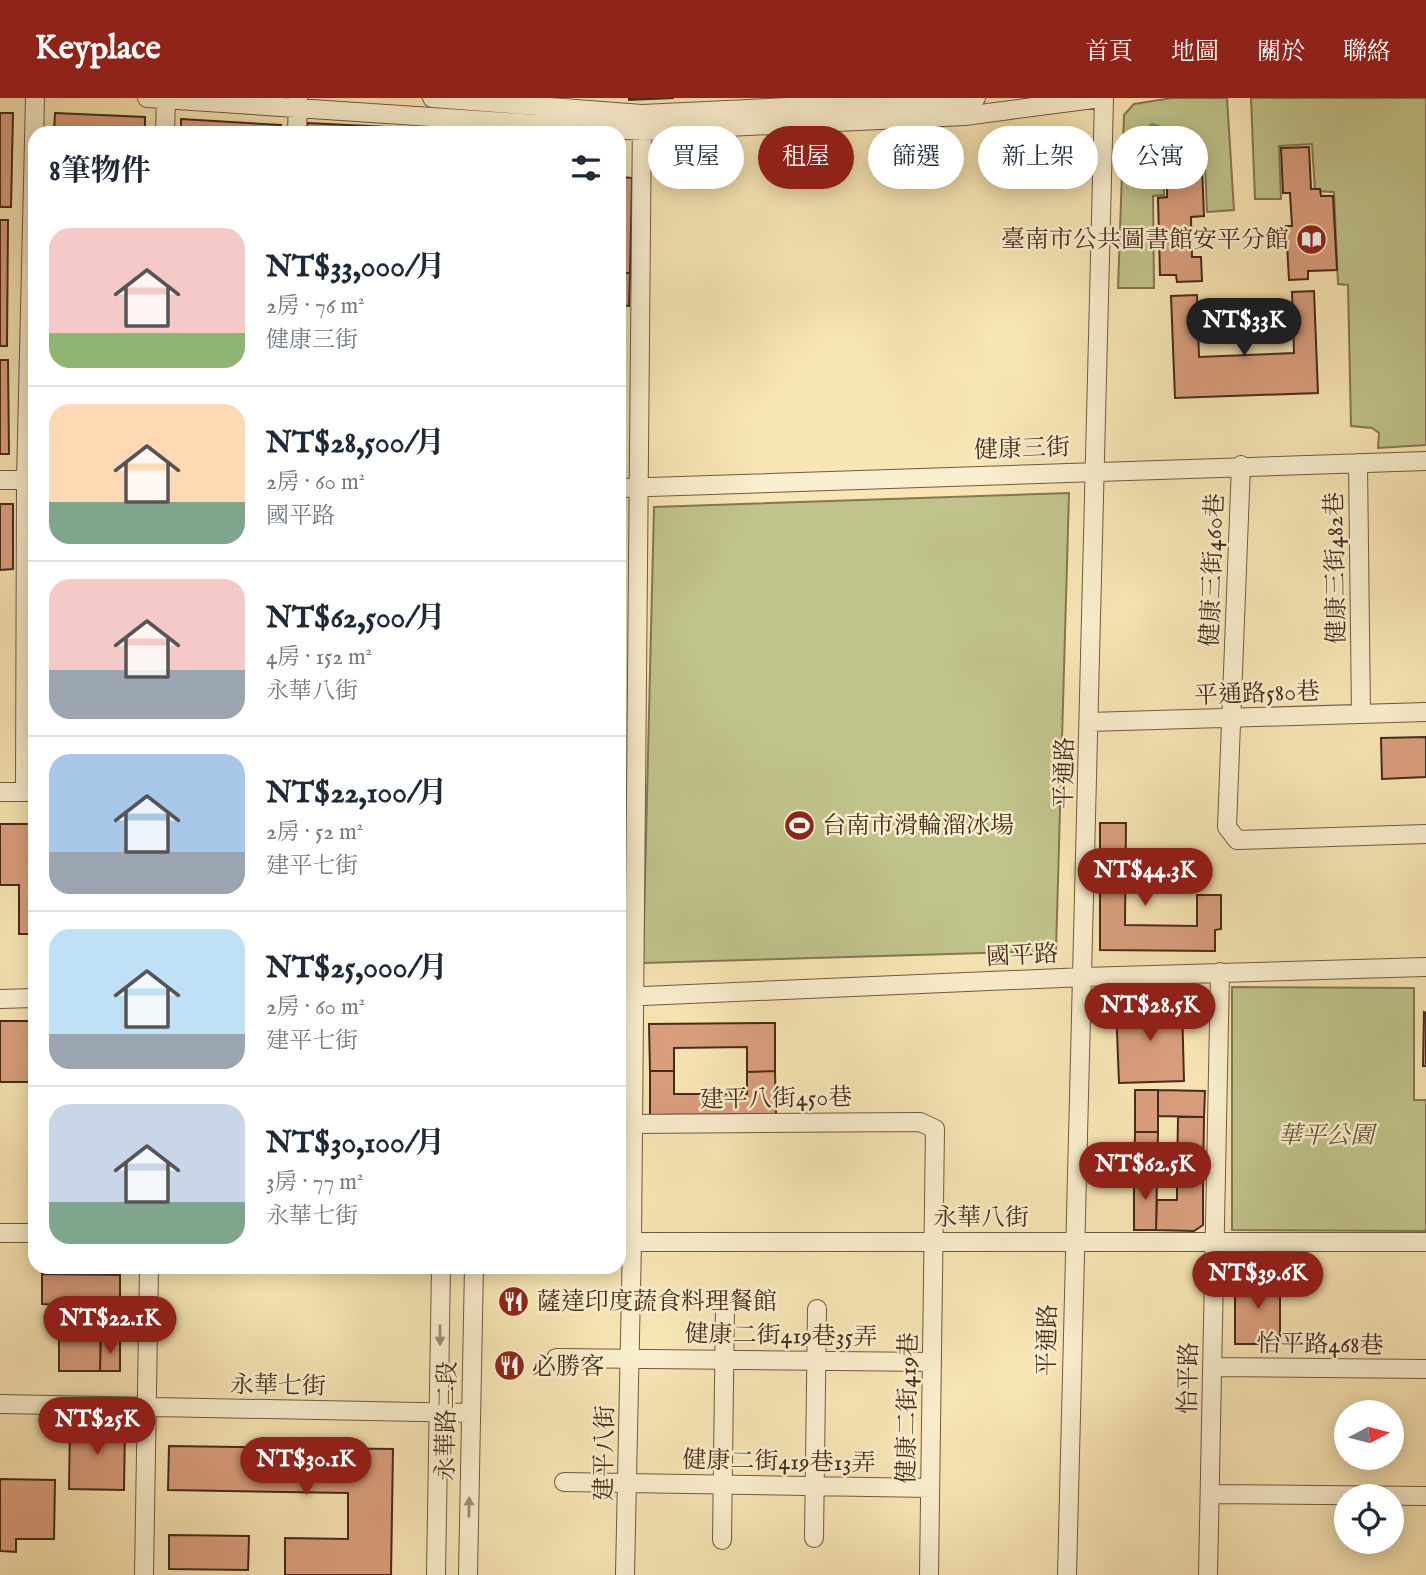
<!DOCTYPE html>
<html lang="zh-TW">
<meta charset="utf-8">
<style>
body{margin:0;font-family:"IM FELL English","Noto Serif TC",serif;background:#f6f6f7;color:#1f2937;height:100vh;display:flex;flex-direction:column;font-size:26px;white-space:nowrap}
*{box-sizing:border-box;margin:0}
p{font-size:23px;color:#747a83}
.icon{flex:none;width:38px;height:38px;fill:none;stroke:currentColor;stroke-width:2;stroke-linecap:round;stroke-linejoin:round}
.map{position:relative;flex:1;overflow:hidden}
.drawer{position:absolute;left:28px;top:28px;width:598px;height:1148px;display:flex;flex-direction:column;background:#fff;border-radius:21px;box-shadow:0 4px 18px #0003}
.drawer>*{flex:none}
.top-card{position:absolute;left:648px;top:28px;width:665px;height:63px;display:flex;gap:14px}
.needle{width:46px;rotate:83deg}
.fabs{position:absolute;left:1334px;top:1302px;display:grid;gap:14px}
.fabs a{display:grid;place-items:center;width:70px;height:70px;border-radius:50%;background:#fff;box-shadow:0 4px 18px #0003;font-size:35px}
.price{position:absolute;translate:-50% -60px;padding:0 16px;border-radius:24px;background:#8f2418;color:#fff;font-size:23px;line-height:46px;filter:drop-shadow(0 2px 4px #0008)}
.price::after{content:'';position:absolute;left:50%;top:42px;width:21px;height:16px;margin-left:-10px;background:inherit;clip-path:polygon(0 0,100% 0,50% 100%)}
.price.active{background:#222;color:#fff}
ul{padding:0;list-style:none}
li{display:flex;align-items:center;gap:21px;height:175px;padding:0 21px}
li+li{border-top:2px solid #e0e1e3}
li span{display:grid;place-items:center;flex:none;width:196px;height:140px;border-radius:21px;color:#555}
li>.icon{margin-inline-start:auto}
span .icon{width:84px;height:84px;fill:#fffc;stroke-width:1}
li b{font-size:30px}
h2{display:flex;justify-content:space-between;align-items:center;height:84px;padding:0 21px;font-size:30px}
.tag{padding:0 24px;border-radius:32px;background:#fff;box-shadow:0 4px 18px #0003;font-size:24px;line-height:63px}
.tag.active{background:#8f2418;color:#fff}
header{display:flex;align-items:center;gap:42px;box-sizing:border-box;height:98px;padding:0 35px;background:#8f2418;color:#fff}
header strong{font-size:33px}
nav{display:flex;gap:38px;margin-inline-start:auto;font-size:24px}
.map>svg:first-child{display:block}
.green{fill:#c0c48b;stroke:#847754;stroke-width:2}
.water{fill:#9dc0ad;stroke:#7b8473;stroke-width:2}
.building{fill:#da9f7d;stroke:#472a1c;stroke-width:2}
.lines{fill:none;stroke-linecap:round;stroke-linejoin:round}
.minor-casing{stroke:#735942;stroke-width:20}
.minor{stroke:#faefce;stroke-width:18}
.oneway{fill:#a08c75}
.labels{text-anchor:middle;stroke-width:5;stroke-linejoin:round;paint-order:stroke}
.poi-label{font-size:24px;fill:#472a1c;stroke:#faefce;text-anchor:start}
.street-label{font-size:24px;fill:#472a1c;stroke:#faefce}
.park-label{font-size:24px;font-style:italic;fill:#655038;stroke:#faefce}
</style>
<header>
<strong>Keyplace</strong>
<nav><a>首頁</a><a>地圖</a><a>關於</a><a>聯絡</a></nav>
</header>
<div class="map">
<svg width="1426" height="1477" viewBox="0 0 1426 1477">
<rect width="100%" height="100%" fill="#f8e6b4"/>
<filter id="stains"><feTurbulence type="fractalNoise" baseFrequency=".00286" numOctaves="4"/><feColorMatrix values="0 0 0 0 .2 0 0 0 0 .09 0 0 0 0 .02 0 0 0 .5 -.17"/></filter>
<radialGradient id="worn" r=".72"><stop offset=".6" stop-color="#630" stop-opacity="0"/><stop offset="1" stop-color="#630" stop-opacity=".3"/></radialGradient>
<path class="green" d="M1172,0h55l7,112 -27,2 -2,-48 -42,1 1,30 -11,1 1,92h-36l6,-173 10,-11z
M1251,0h175v347l-48,3 1,-15 -7,-5 -21,-2 -3,-141 -10,-1 -4,-92 -19,-1 -3,-47 -33,2 2,53h-26z
M1069,395l-13,458 -413,12 11,-456z
M1232,889l182,1v112h12v131l-194,-1z"/>
<path class="water" d="M1152,26l13,4 7,14 -2,8 -16,2 -12,-6 -1,-13z"/>
<path class="building" d="M629,0h45l-45,2z
M0,15h13l-2,94h-11z
M55,15l90,4v16h-91z
M181,21l100,6 -1,8h-99z
M307,25l121,6v4h-121z
M1309,49l2,42h9l1,7h12l4,74 -29,1v8l-19,1 -3,-54h6l-2,-33h-7l-2,-45z
M1202,69l2,49 -13,1 1,40h9l1,24 -25,1 -1,-7h-16l-2,-77 9,-1v-29z
M620,79l12,1 -2,95h-10z
M0,122h8l-1,126h-7z
M620,175h10l-1,33 -9,-1z
M1314,193l4,102 -143,5 -4,-102 26,-1 2,62 95,-4 -2,-61z
M0,262h8l1,94h-9z
M0,406h13v65l-13,1z
M1426,639v40l-44,2 -1,-41z
M1100,725h26l-1,102 72,1v-31h24v34l-6,1v21l-115,-1z
M0,726h35v110h-16v-49h-19z
M1182,906l2,77 -65,2 -3,-77z
M1424,914l2,1v53h-3z
M0,923h35v61h-35z
M775,925v48l-28,1v-25l-73,1v23h-24l-1,-47z
M650,973h24v23h73v-22l28,-1 1,43 -126,1z
M1135,992h23v42h-23z
M1158,992l47,1 -1,26 -46,-1z
M1178,1019h26l-1,64 -26,-1z
M1135,1034h23l-1,43h-23z
M1134,1077h23l-1,55h-22z
M1177,1082l26,1v44l-9,6 -38,-1 1,-30h20z
M42,1176l78,1v30h-19l-1,66h-41v-66l-17,-1z
M1235,1179h45v67h-45z
M101,1207h19v35h-19z
M101,1242h19v31h-20z
M70,1326l55,1 -1,65 -55,-1z
M169,1348l224,3 -2,126h-106v-37l63,1v-46l-180,-3z
M0,1381l55,1 -1,59h-38v13l-16,-1z
M169,1437l80,1 -1,34 -79,-1z"/>
<g class="lines">
<defs>
<path id="minor" d="M147,0l496,33 322,-15 136,-18
M432,0l210,16 334,-16
M165,35l1,-35
M297,35l1,-35
M1358,365l3,251
M1241,367l-14,362 10,13 189,-6
M0,382h35
M620,390l806,-27
M1089,624l337,-10
M0,694h35
M25,694l1,-312 9,-382
M620,899l464,-20 342,-10
M0,901l35,-1
M633,1026l287,-2 15,7 -6,446
M0,1135h35
M620,1144h806
M556,1260l376,4
M1213,1269l213,2
M0,1306l471,9
M564,1384l366,6
M1210,1396l216,2
M814,1440l3,-229
M722,1442l3,-234
M144,1477l5,-308
M436,1477l5,-308
M468,1477l6,-308
M625,1477l7,-333 10,-1128
M1067,1477l37,-1477
M1208,1477l12,-603"/>
</defs>
<use href="#minor" class="minor-casing"/>
<use href="#minor" class="minor"/>
</g>
<defs><path id="oneway-solid" d="M-6-.8H1V-3.2L6.5 0L1 3.2V.8H-6Z" transform="scale(1.75)"/></defs>
<g class="oneway">
<use href="#oneway-solid" transform="translate(440 1237) rotate(90)"/>
<use href="#oneway-solid" transform="translate(469 1409) rotate(-89)"/>
</g>
<defs>
<symbol id="library-disc" viewBox="-11 -11 22 22"><circle r="9.5" fill="#8f2418" stroke="#faefce"/><path d="M-6-4Q-3-5.5-.7-3.5V5Q-3 3-6 4ZM6-4Q3-5.5 .7-3.5V5Q3 3 6 4Z" fill="#fff"/></symbol>
<symbol id="stadium-disc" viewBox="-11 -11 22 22"><circle r="9.5" fill="#8f2418" stroke="#faefce"/><path d="M0-5a6.5 5 0 1 0 0 10a6.5 5 0 1 0 0-10ZM-3.5-1.8h7v3.6h-7Z" fill="#fff"/></symbol>
<symbol id="restaurant-disc" viewBox="-11 -11 22 22"><circle r="9.5" fill="#8f2418" stroke="#faefce"/><path d="M-5-6h1v4h1v-4h1v4h1v-4h1v5L-1.5 .5V6h-2V.5L-5-1ZM5-6V6H3V1.5H1.5Q1.5-4 5-6Z" fill="#fff"/></symbol>
</defs>
<g fill-rule="evenodd">
<use href="#library-disc" x="1294" y="124" width="35" height="35"/>
<use href="#stadium-disc" x="782" y="710" width="35" height="35"/>
<use href="#restaurant-disc" x="496" y="1186" width="35" height="35"/>
<use href="#restaurant-disc" x="492" y="1250" width="35" height="35"/>
</g>
<g class="labels">
<g class="poi-label">
<text x="1289" y="149" text-anchor="end">臺南市公共圖書館安平分館</text>
<text x="822" y="735">台南市滑輪溜冰場</text>
<text x="537" y="1211">薩達印度蔬食料理餐館</text>
<text x="532" y="1276">必勝客</text>
</g>
<g class="street-label">
<text transform="translate(1022 350) rotate(-2)" y="8">健康三街</text>
<text transform="translate(1335 470) rotate(-91)" y="8">健康三街482巷</text>
<text transform="translate(1212 472) rotate(-88)" y="8">健康三街460巷</text>
<text transform="translate(1257 595) rotate(-2)" y="8">平通路580巷</text>
<text transform="translate(1064 675) rotate(-89)" y="8">平通路</text>
<text transform="translate(1022 857) rotate(-3)" y="8">國平路</text>
<text transform="translate(776 1000) rotate(-1)" y="8">建平八街450巷</text>
<text x="981" y="1127">永華八街</text>
<text transform="translate(781 1237) rotate(1)" y="8">健康二街419巷35弄</text>
<text transform="translate(1047 1242) rotate(-89)" y="8">平通路</text>
<text transform="translate(1320 1246) rotate(1)" y="8">怡平路468巷</text>
<text transform="translate(1188 1280) rotate(-89)" y="8">怡平路</text>
<text transform="translate(278 1287) rotate(1)" y="8">永華七街</text>
<text transform="translate(907 1310) rotate(-89)" y="8">健康二街419巷</text>
<text transform="translate(446 1323) rotate(-89)" y="8">永華路二段</text>
<text transform="translate(604 1355) rotate(-89)" y="8">建平八街</text>
<text transform="translate(779 1363) rotate(1)" y="8">健康二街419巷13弄</text>
</g>
<g class="park-label">
<text x="1326" y="1045">華平公園</text>
</g>
</g>
<rect width="100%" height="100%" filter="url(#stains)"/>
<rect width="100%" height="100%" fill="url(#worn)"/>
</svg>
<div class="fabs">
<a><svg class="needle" viewBox="-14 -14 28 28"><path d="M0-13l5 13h-10z" fill="#e53935"/><path d="M0 13l5-13h-10z" fill="#747a83"/></svg></a>
<a><svg class="icon" aria-label="locate" viewBox="0 0 24 24"><circle cx="12" cy="12" r="6"/><path d="M12 2v4M12 18v4M2 12h4M18 12h4"/></svg></a>
</div>
<b class="price active" style="left:1244px;top:260px">NT$33K</b>
<b class="price" style="left:1145px;top:810px">NT$44.3K</b>
<b class="price" style="left:1150px;top:945px">NT$28.5K</b>
<b class="price" style="left:1145px;top:1104px">NT$62.5K</b>
<b class="price" style="left:1258px;top:1213px">NT$39.6K</b>
<b class="price" style="left:110px;top:1258px">NT$22.1K</b>
<b class="price" style="left:97px;top:1359px">NT$25K</b>
<b class="price" style="left:306px;top:1399px">NT$30.1K</b>
<div class="top-card">
<a class="tag">買屋</a>
<a class="tag active">租屋</a>
<a class="tag">篩選</a>
<a class="tag">新上架</a>
<a class="tag">公寓</a>
</div>
<section class="drawer">
<h2>8筆物件<svg class="icon" aria-label="filters" viewBox="0 0 24 24"><path d="M4 7h16M4 17h16"/><circle cx="9" cy="7" r="2"/><circle cx="15" cy="17" r="2"/></svg></h2>
<ul>
<li><span style="background:linear-gradient(#f6c9c9 75%,#8fb573 0)"><svg class="icon" aria-label="home" viewBox="0 0 24 24"><path d="M3 11l9-7 9 7M6 9v11h12V9"/></svg></span><div><b>NT$33,000/月</b><p>2房 · 76 m²</p><p>健康三街</p></div></li>
<li><span style="background:linear-gradient(#ffd9b3 70%,#7fa58c 0)"><svg class="icon" aria-label="home" viewBox="0 0 24 24"><path d="M3 11l9-7 9 7M6 9v11h12V9"/></svg></span><div><b>NT$28,500/月</b><p>2房 · 60 m²</p><p>國平路</p></div></li>
<li><span style="background:linear-gradient(#f6c9c9 65%,#9aa5b1 0)"><svg class="icon" aria-label="home" viewBox="0 0 24 24"><path d="M3 11l9-7 9 7M6 9v11h12V9"/></svg></span><div><b>NT$62,500/月</b><p>4房 · 152 m²</p><p>永華八街</p></div></li>
<li><span style="background:linear-gradient(#a9c7e8 70%,#9aa5b1 0)"><svg class="icon" aria-label="home" viewBox="0 0 24 24"><path d="M3 11l9-7 9 7M6 9v11h12V9"/></svg></span><div><b>NT$22,100/月</b><p>2房 · 52 m²</p><p>建平七街</p></div></li>
<li><span style="background:linear-gradient(#bfe0f5 75%,#9aa5b1 0)"><svg class="icon" aria-label="home" viewBox="0 0 24 24"><path d="M3 11l9-7 9 7M6 9v11h12V9"/></svg></span><div><b>NT$25,000/月</b><p>2房 · 60 m²</p><p>建平七街</p></div></li>
<li><span style="background:linear-gradient(#c9d6e8 70%,#7fa58c 0)"><svg class="icon" aria-label="home" viewBox="0 0 24 24"><path d="M3 11l9-7 9 7M6 9v11h12V9"/></svg></span><div><b>NT$30,100/月</b><p>3房 · 77 m²</p><p>永華七街</p></div></li>
</ul>
</section>
</div>
